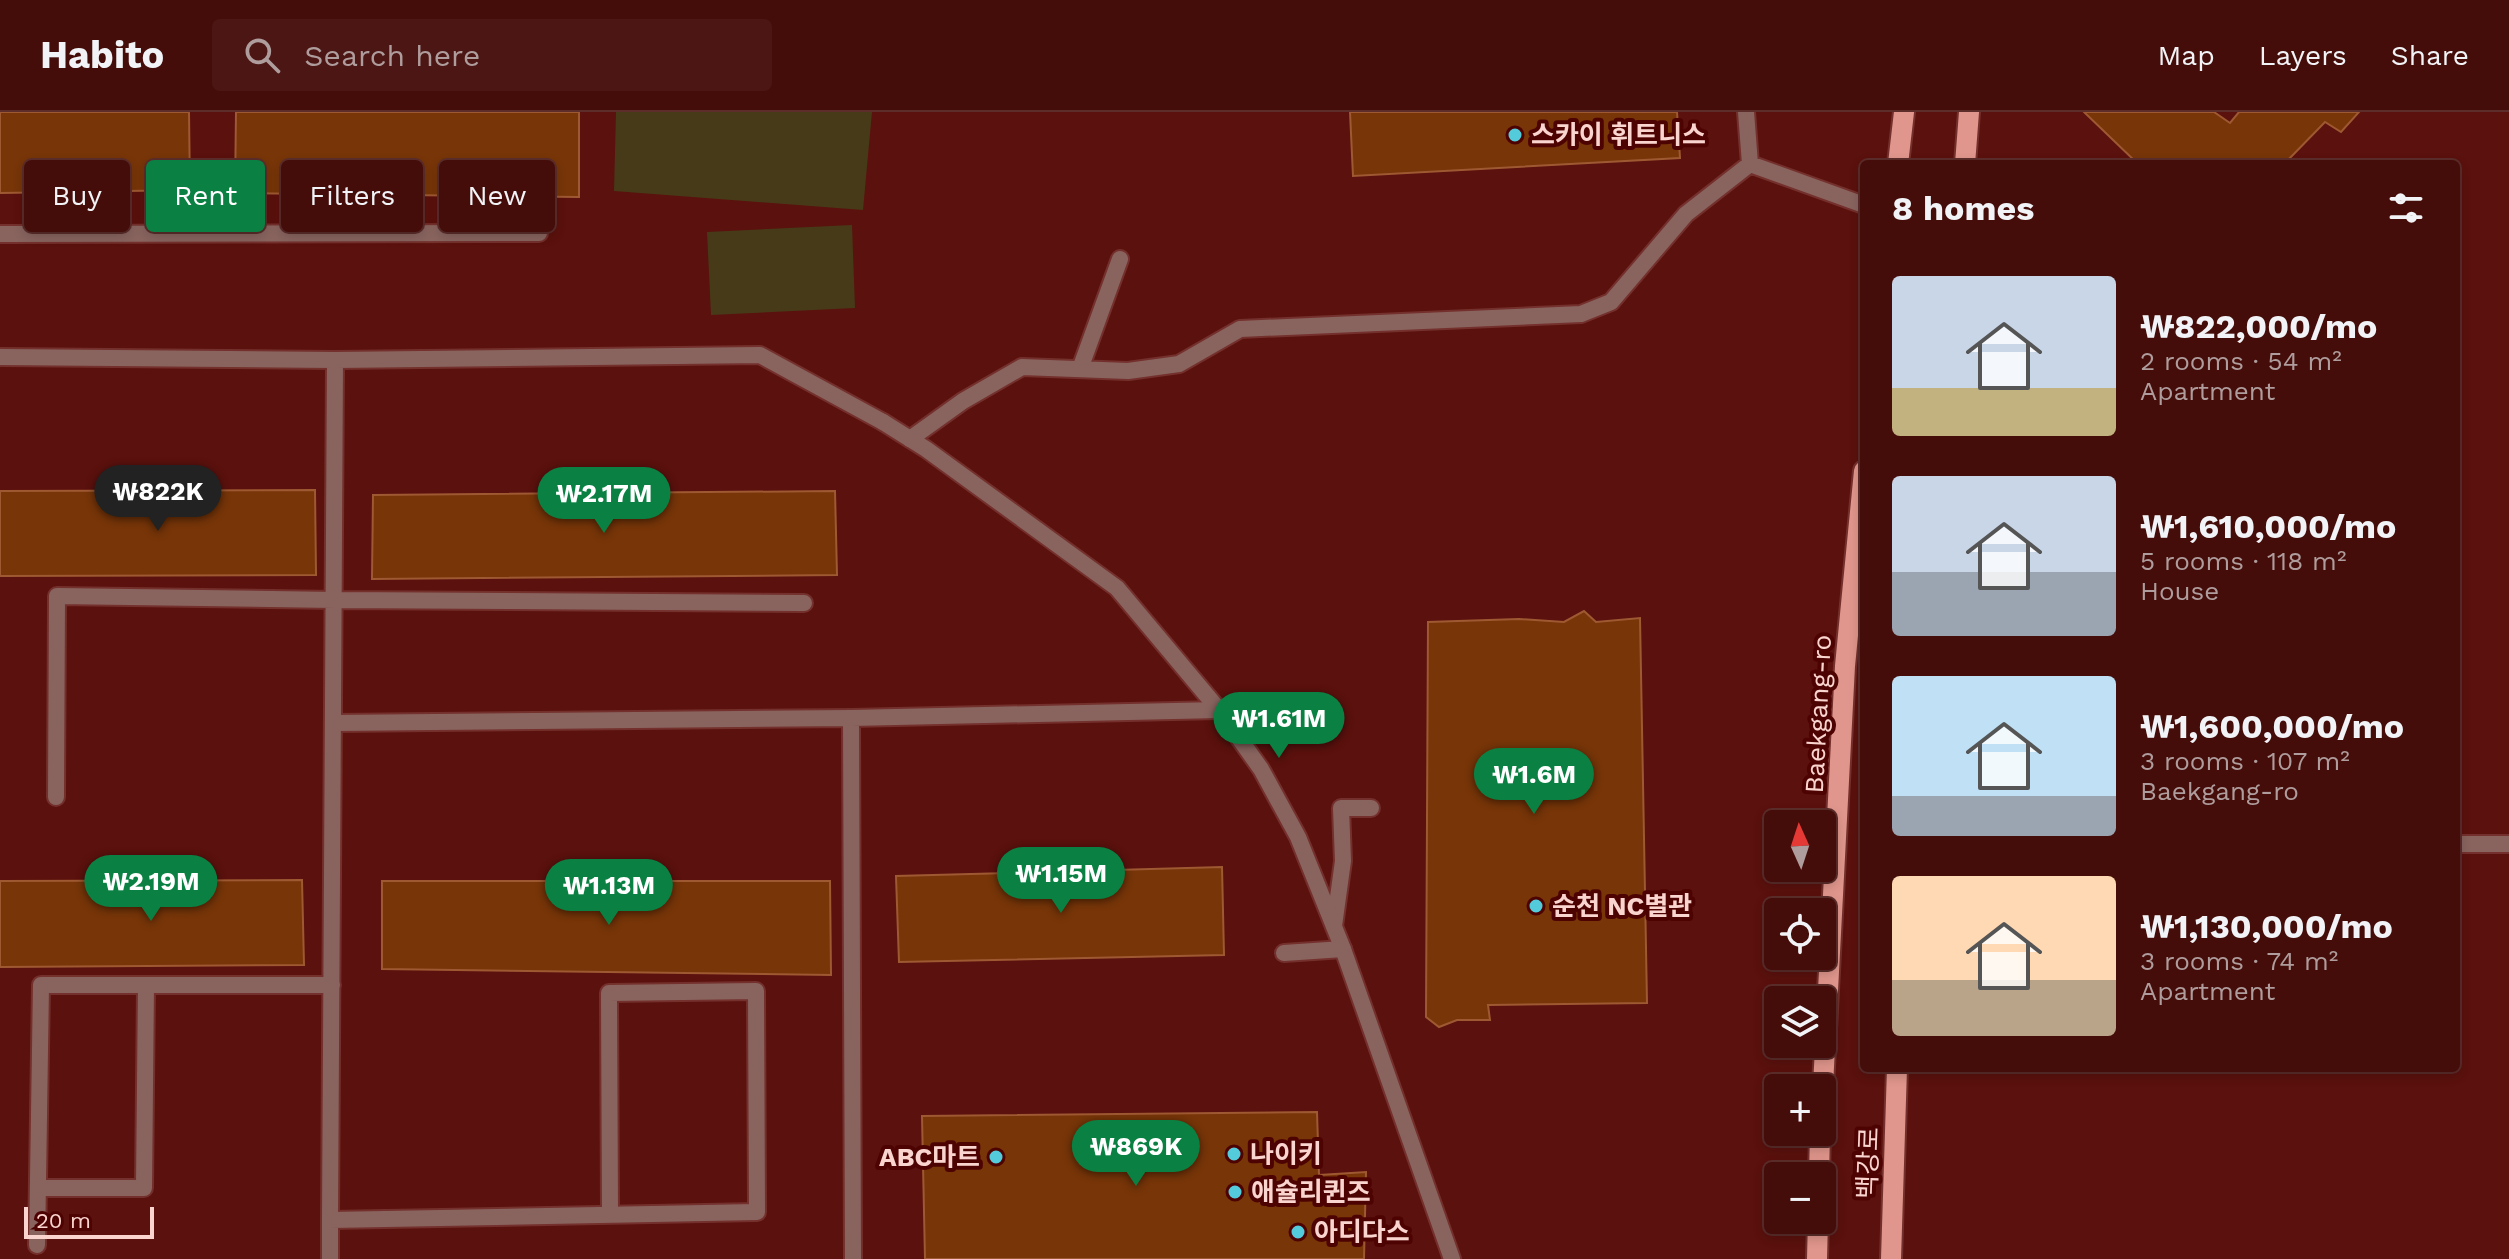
<!DOCTYPE html>
<meta charset="utf-8">
<style>
body{margin:0;font-family:"Work Sans","Noto Sans KR",sans-serif;background:#4b1613;color:#f1f3f6;height:100vh;display:flex;flex-direction:column;font-size:30px;white-space:nowrap}
*{box-sizing:border-box;margin:0}
p{font-size:26px;color:#af9c9c}
.icon{flex:none;width:44px;height:44px;fill:none;stroke:currentColor;stroke-width:2;stroke-linecap:round;stroke-linejoin:round}
.map{position:relative;flex:1;overflow:hidden}
.details{position:absolute;left:1860px;top:48px;width:600px;height:912px;display:flex;flex-direction:column;background:#440d0a;border-radius:8px;box-shadow:0 4px 12px #0003,0 0 0 2px #5c2d2b}
.details>*{flex:none}
.top-card{position:absolute;left:24px;top:48px;width:760px;height:72px;display:flex;gap:16px}
.needle{width:52px;rotate:357deg}
.buttons{position:absolute;left:1764px;top:698px;display:grid;gap:16px}
.buttons a{display:grid;place-items:center;width:72px;height:72px;border-radius:8px;background:#440d0a;box-shadow:0 4px 12px #0003,0 0 0 2px #5c2d2b;font-size:40px}
.scale{position:absolute;left:24px;bottom:20px;width:130px;box-sizing:border-box;padding-left:8px;border:4px solid #fad5cf;border-top:0;font-size:22px;line-height:28px;white-space:nowrap;color:#fad5cf;-webkit-text-stroke:6px #4e0303;paint-order:stroke}
.price{position:absolute;translate:-50% -68px;padding:0 18px;border-radius:28px;background:#0b8043;color:#fff;font-size:26px;line-height:52px;filter:drop-shadow(0 2px 4px #0008)}
.price::after{content:'';position:absolute;left:50%;top:48px;width:24px;height:18px;margin-left:-12px;background:inherit;clip-path:polygon(0 0,100% 0,50% 100%)}
.price.current{background:#222;color:#fff}
ul{padding:0;list-style:none}
li{display:flex;align-items:center;gap:24px;height:200px;padding:0 32px}
li span{display:grid;place-items:center;flex:none;width:224px;height:160px;border-radius:8px;color:#555}
li>.icon{margin-inline-start:auto}
span .icon{width:96px;height:96px;fill:#fffc;stroke-width:1}
li b{font-size:34px}
h2{display:flex;justify-content:space-between;align-items:center;height:96px;padding:0 32px;font-size:34px}
.pill{padding:0 28px;border-radius:8px;background:#440d0a;box-shadow:0 4px 12px #0003,0 0 0 2px #5c2d2b;font-size:28px;line-height:72px}
.pill.current{background:#0b8043;color:#fff}
header{display:flex;align-items:center;gap:48px;box-sizing:border-box;height:112px;padding:0 40px;background:#440d0a;border-bottom:2px solid #5c2d2b}
header strong{font-size:38px}
nav{display:flex;gap:44px;margin-inline-start:auto;font-size:28px}
.search{width:560px;height:72px;background:#4b1613;display:flex;align-items:center;gap:20px;box-sizing:border-box;padding:0 28px;border-radius:8px;color:#af9c9c;font-size:30px}
.map>svg:first-child{display:block}
.green{fill:#473a18}
.building{fill:#773508;stroke:#9f5932;stroke-width:2}
.lines{fill:none;stroke-linecap:round;stroke-linejoin:round}
.lane-casing{stroke:#74302c;stroke-width:20}
.street-casing{stroke:#74302c;stroke-width:20}
.primary-casing{stroke:#74302c;stroke-width:24}
.lane{stroke:#89645f;stroke-width:16}
.street{stroke:#89645f;stroke-width:16}
.primary{stroke:#e0968c;stroke-width:20}
.poi-dot{fill:#53cbdb;stroke:#4e0303;stroke-width:3}
.labels{text-anchor:middle;stroke-width:8;stroke-linejoin:round;paint-order:stroke}
.poi-label{font-size:26px;font-weight:bold;fill:#fad5cf;stroke:#4e0303;text-anchor:start}
.street-label{font-size:26px;fill:#fad5cf;stroke:#4e0303}
</style>
<header>
<strong>Habito</strong>
<div class="search"><svg class="icon" aria-label="search" viewBox="0 0 24 24"><circle cx="10" cy="10" r="6"/><path d="M15 15l6 6"/></svg>Search here</div>
<nav><a>Map</a><a>Layers</a><a>Share</a></nav>
</header>
<div class="map">
<svg width="2509" height="1147" viewBox="0 0 2509 1147">
<rect width="100%" height="100%" fill="#5b110d"/>
<path class="green" d="M616,0h256l-9,98 -249,-19z
M852,113l3,83 -144,7 -4,-83z"/>
<path class="building" d="M0,0h189l1,78 -190,3z
M236,0h343v85l-344,-4z
M1350,0h327l3,46 -327,18z
M2084,0h130l16,11 9,-11h120l-18,20 -16,-10 -41,42h-146z
M315,378l1,85 -316,1v-85z
M835,379l2,84 -465,4 1,-84z
M1584,499l12,11 44,-4 7,385 -159,2 2,15h-33l-18,7 -13,-10 2,-395 91,-3 45,3z
M1222,755l2,88 -325,7 -3,-86z
M302,768l2,85 -304,2v-86z
M382,769h448l1,94 -449,-6z
M1317,1000l2,63 47,-3 -2,87h-439l-3,-143z"/>
<g class="lines">
<defs>
<path id="lane" d="M1746,0l4,52
M0,122l539,-1
M0,245l335,3 -5,860 427,-8 -1,-221 -147,2 1,221
M335,248l425,-5 123,67
M1080,257l40,-110
M910,327l53,-38 59,-34 106,4 51,-7 61,-35 341,-15 30,-12 75,-88 64,-50 114,41
M851,606l2,541
M334,611l517,-5 368,-8
M56,685l1,-201 278,4 469,3
M2456,732h53
M1334,814l9,-65 -2,-53h30
M1284,841l59,-4
M39,1076h105l2,-203
M37,1133l4,-260h291
M330,1147v-39"/>
<path id="street" d="M883,310l43,27 191,139 102,122 42,59 37,68 45,112 109,310"/>
<path id="primary" d="M1898,52l6,-52
M1965,52l4,-52
M1822,993l23,-439 19,-195
M1819,1064l1,-44
M1817,1147l1,-39
M1891,1147l6,-191"/>
</defs>
<use href="#lane" class="lane-casing"/>
<use href="#street" class="street-casing"/>
<use href="#primary" class="primary-casing"/>
<use href="#lane" class="lane"/>
<use href="#street" class="street"/>
<use href="#primary" class="primary"/>
</g>
<g class="poi-dot">
<circle cx="1515" cy="23" r="8"/>
<circle cx="1536" cy="794" r="8"/>
<circle cx="1234" cy="1042" r="8"/>
<circle cx="996" cy="1045" r="8"/>
<circle cx="1235" cy="1080" r="8"/>
<circle cx="1298" cy="1120" r="8"/>
</g>
<g class="labels">
<g class="poi-label">
<text x="1531" y="32">스카이 휘트니스</text>
<text x="1552" y="803">순천 NC별관</text>
<text x="1250" y="1051">나이키</text>
<text x="980" y="1054" text-anchor="end">ABC마트</text>
<text x="1251" y="1089">애슐리퀸즈</text>
<text x="1314" y="1129">아디다스</text>
</g>
<g class="street-label">
<text transform="translate(1818 602) rotate(-87)" y="9">Baekgang-ro</text>
<text transform="translate(1868 1051) rotate(-88)" y="9">백강로</text>
</g>
</g>
</svg>
<div class="buttons">
<a><svg class="needle" viewBox="-14 -14 28 28"><path d="M0-13l5 13h-10z" fill="#e53935"/><path d="M0 13l5-13h-10z" fill="#af9c9c"/></svg></a>
<a><svg class="icon" aria-label="locate" viewBox="0 0 24 24"><circle cx="12" cy="12" r="6"/><path d="M12 2v4M12 18v4M2 12h4M18 12h4"/></svg></a>
<a><svg class="icon" aria-label="layers" viewBox="0 0 24 24"><path d="M12 4l9 5-9 5-9-5zM3 14l9 5 9-5"/></svg></a>
<a>+</a>
<a>−</a>
</div>
<div class="scale">20 m</div>
<b class="price current" style="left:158px;top:421px">₩822K</b>
<b class="price" style="left:604px;top:423px">₩2.17M</b>
<b class="price" style="left:1279px;top:648px">₩1.61M</b>
<b class="price" style="left:1534px;top:704px">₩1.6M</b>
<b class="price" style="left:1061px;top:803px">₩1.15M</b>
<b class="price" style="left:151px;top:811px">₩2.19M</b>
<b class="price" style="left:609px;top:815px">₩1.13M</b>
<b class="price" style="left:1136px;top:1076px">₩869K</b>
<div class="top-card">
<a class="pill">Buy</a>
<a class="pill current">Rent</a>
<a class="pill">Filters</a>
<a class="pill">New</a>
</div>
<section class="details">
<h2>8 homes<svg class="icon" aria-label="filters" viewBox="0 0 24 24"><path d="M4 7h16M4 17h16"/><circle cx="9" cy="7" r="2"/><circle cx="15" cy="17" r="2"/></svg></h2>
<ul>
<li><span style="background:linear-gradient(#c9d6e8 70%,#c2b280 0)"><svg class="icon" aria-label="home" viewBox="0 0 24 24"><path d="M3 11l9-7 9 7M6 9v11h12V9"/></svg></span><div><b>₩822,000/mo</b><p>2 rooms · 54 m²</p><p>Apartment</p></div></li>
<li><span style="background:linear-gradient(#c9d6e8 60%,#9aa5b1 0)"><svg class="icon" aria-label="home" viewBox="0 0 24 24"><path d="M3 11l9-7 9 7M6 9v11h12V9"/></svg></span><div><b>₩1,610,000/mo</b><p>5 rooms · 118 m²</p><p>House</p></div></li>
<li><span style="background:linear-gradient(#bfe0f5 75%,#9aa5b1 0)"><svg class="icon" aria-label="home" viewBox="0 0 24 24"><path d="M3 11l9-7 9 7M6 9v11h12V9"/></svg></span><div><b>₩1,600,000/mo</b><p>3 rooms · 107 m²</p><p>Baekgang-ro</p></div></li>
<li><span style="background:linear-gradient(#ffd9b3 65%,#b9a48a 0)"><svg class="icon" aria-label="home" viewBox="0 0 24 24"><path d="M3 11l9-7 9 7M6 9v11h12V9"/></svg></span><div><b>₩1,130,000/mo</b><p>3 rooms · 74 m²</p><p>Apartment</p></div></li>
</ul>
</section>
</div>
